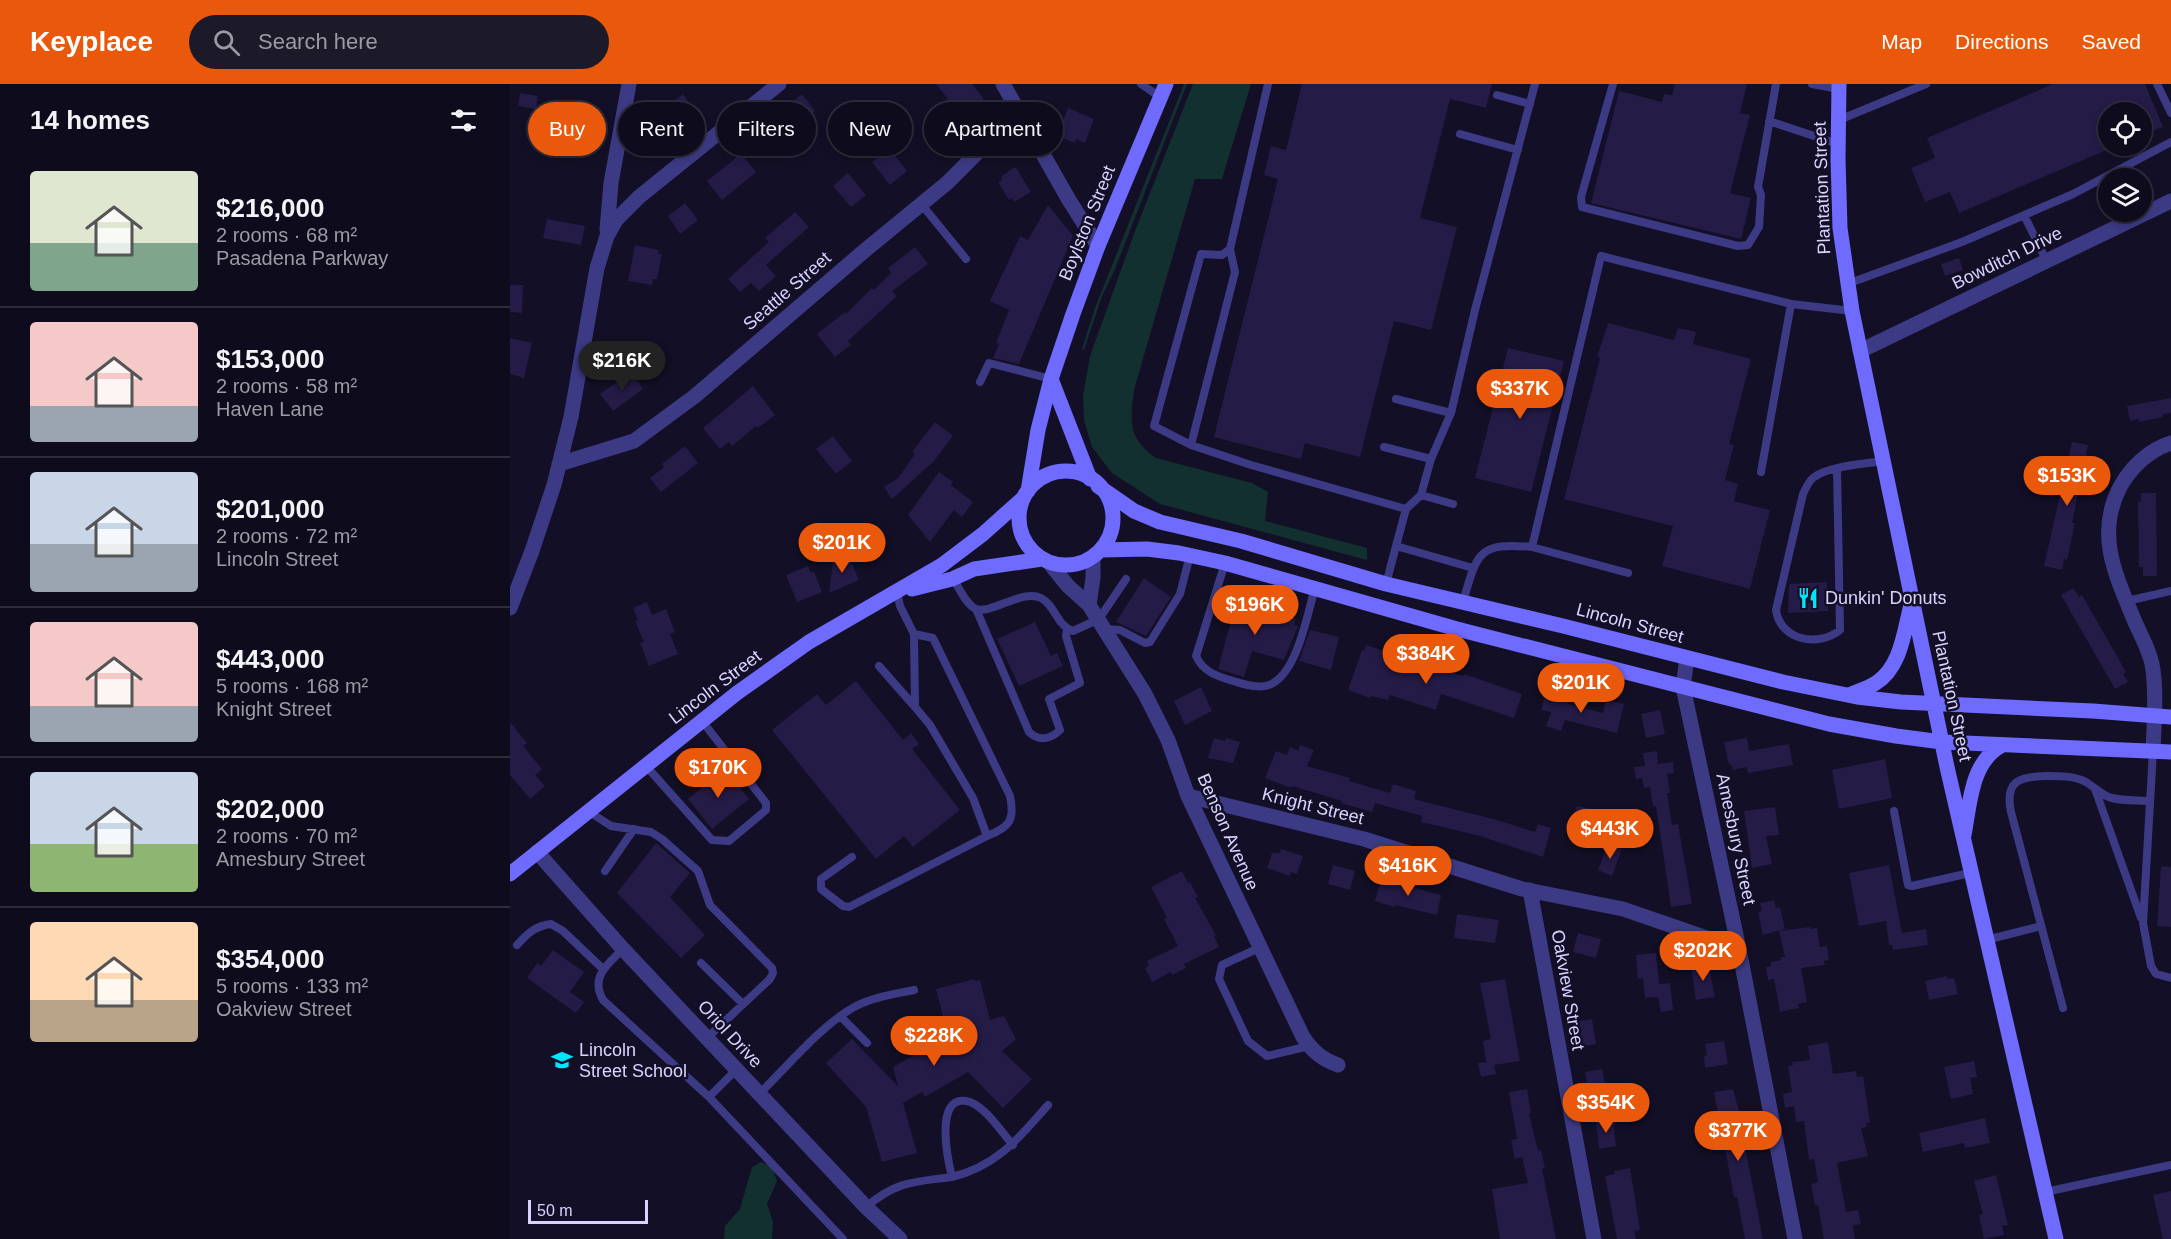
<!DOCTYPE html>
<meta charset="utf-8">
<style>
body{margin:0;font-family:Helvetica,sans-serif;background:#1c1929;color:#f1f3f6;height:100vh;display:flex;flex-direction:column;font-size:22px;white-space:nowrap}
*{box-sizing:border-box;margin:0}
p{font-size:20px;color:#9b9ba3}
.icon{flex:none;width:33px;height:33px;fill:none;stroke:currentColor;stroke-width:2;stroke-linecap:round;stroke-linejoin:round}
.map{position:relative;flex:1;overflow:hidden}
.sheet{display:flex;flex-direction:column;background:#0e0b1c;width:510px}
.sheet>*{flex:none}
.guide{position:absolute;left:18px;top:18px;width:570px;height:54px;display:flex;gap:12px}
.buttons{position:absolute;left:1588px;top:18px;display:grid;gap:12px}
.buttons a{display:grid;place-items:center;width:54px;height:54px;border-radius:50%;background:#0e0b1c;box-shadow:0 3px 9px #0003,0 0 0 2px #2e2b3b;font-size:30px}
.scale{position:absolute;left:18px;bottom:15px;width:120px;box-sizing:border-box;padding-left:6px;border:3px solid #d9d4ff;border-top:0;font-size:16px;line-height:21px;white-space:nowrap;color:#d9d4ff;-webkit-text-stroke:4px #130f26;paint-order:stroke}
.price{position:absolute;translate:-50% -51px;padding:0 14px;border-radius:21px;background:#ea580c;color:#fff;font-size:20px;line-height:39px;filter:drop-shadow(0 2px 3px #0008)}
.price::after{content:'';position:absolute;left:50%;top:36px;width:18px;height:14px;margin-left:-9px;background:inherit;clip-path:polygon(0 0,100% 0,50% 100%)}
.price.on{background:#222;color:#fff}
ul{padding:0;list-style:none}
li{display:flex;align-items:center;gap:18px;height:150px;padding:0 30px}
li+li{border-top:2px solid #2e2b3b}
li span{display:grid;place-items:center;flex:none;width:168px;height:120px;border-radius:6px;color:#555}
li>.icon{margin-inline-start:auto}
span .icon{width:72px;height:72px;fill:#fffc;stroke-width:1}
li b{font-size:26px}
h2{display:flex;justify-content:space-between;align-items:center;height:72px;padding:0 30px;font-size:26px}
.tag{padding:0 21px;border-radius:27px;background:#0e0b1c;box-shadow:0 3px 9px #0003,0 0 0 2px #2e2b3b;font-size:21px;line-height:54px}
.tag.on{background:#ea580c;color:#fff}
header{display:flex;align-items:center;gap:36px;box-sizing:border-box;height:84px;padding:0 30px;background:#ea580c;color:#fff}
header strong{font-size:28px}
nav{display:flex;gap:33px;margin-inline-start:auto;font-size:21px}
.search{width:420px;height:54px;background:#1c1929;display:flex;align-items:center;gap:15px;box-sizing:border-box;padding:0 21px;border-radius:33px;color:#9b9ba3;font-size:22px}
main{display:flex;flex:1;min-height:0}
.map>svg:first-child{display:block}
.green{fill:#12302f}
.building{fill:#241b47}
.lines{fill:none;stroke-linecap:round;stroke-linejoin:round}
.lane{stroke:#3d3a85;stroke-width:8}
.street{stroke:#3d3a85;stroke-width:15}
.secondary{stroke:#6f6bff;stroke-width:15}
.labels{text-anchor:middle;stroke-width:5;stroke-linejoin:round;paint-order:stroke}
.street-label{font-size:18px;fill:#d9d4ff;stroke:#130f26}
.poi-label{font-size:18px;fill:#d9d4ff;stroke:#130f26;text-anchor:start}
</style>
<header>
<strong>Keyplace</strong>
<div class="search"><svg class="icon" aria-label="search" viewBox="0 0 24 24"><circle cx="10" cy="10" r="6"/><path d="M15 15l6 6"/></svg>Search here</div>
<nav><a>Map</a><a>Directions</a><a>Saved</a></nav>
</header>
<main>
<section class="sheet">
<h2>14 homes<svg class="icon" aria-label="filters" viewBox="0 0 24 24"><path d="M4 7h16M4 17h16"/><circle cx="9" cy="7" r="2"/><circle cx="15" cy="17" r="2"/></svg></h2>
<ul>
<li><span style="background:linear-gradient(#dfe7d0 60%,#7fa58c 0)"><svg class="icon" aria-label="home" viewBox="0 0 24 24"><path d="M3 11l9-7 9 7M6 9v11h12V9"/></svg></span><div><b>$216,000</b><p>2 rooms · 68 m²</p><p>Pasadena Parkway</p></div></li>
<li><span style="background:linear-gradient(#f6c9c9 70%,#9aa5b1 0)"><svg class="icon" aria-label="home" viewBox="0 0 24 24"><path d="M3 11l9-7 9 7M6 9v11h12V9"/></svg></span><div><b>$153,000</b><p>2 rooms · 58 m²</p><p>Haven Lane</p></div></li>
<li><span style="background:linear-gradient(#c9d6e8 60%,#9aa5b1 0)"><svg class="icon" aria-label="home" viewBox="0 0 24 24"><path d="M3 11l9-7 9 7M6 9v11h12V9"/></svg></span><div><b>$201,000</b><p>2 rooms · 72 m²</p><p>Lincoln Street</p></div></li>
<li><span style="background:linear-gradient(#f6c9c9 70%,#9aa5b1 0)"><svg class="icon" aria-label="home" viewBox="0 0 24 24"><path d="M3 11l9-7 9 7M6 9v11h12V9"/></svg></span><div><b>$443,000</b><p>5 rooms · 168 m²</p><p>Knight Street</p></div></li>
<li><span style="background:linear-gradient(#c9d6e8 60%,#8fb573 0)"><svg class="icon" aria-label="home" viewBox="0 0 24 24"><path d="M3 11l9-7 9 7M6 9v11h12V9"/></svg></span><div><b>$202,000</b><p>2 rooms · 70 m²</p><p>Amesbury Street</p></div></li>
<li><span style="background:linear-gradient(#ffd9b3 65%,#b9a48a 0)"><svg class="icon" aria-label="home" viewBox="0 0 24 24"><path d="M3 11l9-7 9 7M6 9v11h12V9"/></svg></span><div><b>$354,000</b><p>5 rooms · 133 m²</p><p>Oakview Street</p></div></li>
</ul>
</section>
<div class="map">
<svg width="1661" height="1155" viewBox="0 0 1661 1155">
<rect width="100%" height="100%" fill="#130f26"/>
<path class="green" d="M674,0h3l-72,185 -13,27 -18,54 -2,-1 13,-41z
M683,0h58l-29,95h-27l-61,211c-4,32 -6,48 22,68l96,25 16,9 -3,29 102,27v12l-207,-56 -48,-31 -20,-26 -8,-27 -1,-24 7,-40 45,-125z
M251,1078l11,5 5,14 -10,23 6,18 -1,17h-48l1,-13 15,-17 12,-42z"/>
<path class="building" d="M426,0h36l12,15 -27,21 -13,-17 4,-4z
M792,0h190l-6,24 -36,-9 -30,119 37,9 -26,103 -37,-9 -34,136 -55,-14 -4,16 -87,-22 64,-258 -14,-4 7,-29 15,4z
M1165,0h72l-7,29 10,2 -20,78 21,5 -10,41 -150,-36 28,-112 43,11 2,-8 8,1z
M1543,0h92l18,43 -21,8v-23h-33v37l-150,64 -9,-21 -25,10 -14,-34 24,-10 -8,-20z
M10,9l18,3 -2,13 -18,-3z
M173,10l11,15 -28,25 -13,-16z
M292,10l13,17 -19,16 2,2 -8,6 3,3 -10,8 -13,-16 12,-9 -5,-7z
M558,24l26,11 -9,24 -9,-4 -1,4 -18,-7z
M61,34l25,5 -3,16 -25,-5z
M380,65l17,22 -17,14 -18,-23z
M231,70l15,18 -34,28 -15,-19z
M503,84h3l15,24 -17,10 -2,-4 -3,2 -11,-18 4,-2 -1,-3z
M338,89l18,22 -15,12 -18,-21z
M175,119l13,17 -18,14 -12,-18z
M538,121l25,31 -54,128 -26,-6 6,-14 -3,-1 13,-33 -19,-9 30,-65 8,4z
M285,128l14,15 -43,38 10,11 -17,15 -8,-8 -11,9 -12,-13 41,-37 -4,-4z
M37,135l38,7 -4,19 -38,-7z
M125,161l24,5 -1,4h4l-5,25h-4l-1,6 -24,-4z
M405,163l13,17 -36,27 5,5 -49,45 3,4 -16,12 -18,-23 28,-22 1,2 26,-26 2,2 17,-17 -3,-5z
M1449,174l4,12 -18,6 -4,-12z
M0,201h13l-1,28 -12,-1z
M1098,239l66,17 4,-12 18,4 -3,12 58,15 -22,85 5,1 -9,35 13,4 -4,17 36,9 -20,79 -88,-23 11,-40 -109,-27 36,-141 -3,-1z
M0,254l22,5 -8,35 -14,-4z
M998,264l56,13 -33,131 -56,-14z
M121,288l12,17 -30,22 -13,-17z
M243,302l22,29 -17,13 -2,-2 -24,20 -3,-4 -9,7 -17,-21z
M1661,314v15l-8,1v3l-24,5v-3l-9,2 -3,-15z
M425,338l18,14 -20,26 -41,37 -8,-12 14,-9 17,-24 -3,-2z
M323,352l19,25 -16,13 -20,-25z
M1562,358l16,3 -2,10 3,1 -8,38 -3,-1 -6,30h3l-8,37 -3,-1 -2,11 -18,-4z
M175,362l13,17 -37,29 -11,-14 14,-11 -2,-3z
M429,388l14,10 -2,3 22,17 -11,15 -8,-7 -24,32 -22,-27z
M1631,409h15l1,83h-14v-9h-4l-1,-65h3z
M310,438l8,10 -12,10 -8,-9z
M338,471l11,25 -30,13 4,-31z
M298,482l3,7 3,-2 8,21 -25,10 -11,-27z
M634,494l27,19 -25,39 -30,-14z
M1317,498l1,29 -40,2 1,-29z
M1563,504l6,9 3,-2 44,77 -3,2 5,8 -13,7 -54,-94z
M727,514l27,8 -1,3 33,10 -2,6 4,1 -14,34 -32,-9 -8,26 -26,-8z
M137,518l5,13 14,-6 9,23 -5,2 8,20 -29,12 -9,-23 4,-1 -9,-21 3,-1 -5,-12z
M525,538l16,34 6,-3 6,13 -44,20 -22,-47z
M800,546l29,7 -8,33 -32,-9z
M856,561l17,6 -2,5 45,13 1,-3 36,10 1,-2 58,20 -8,24 -73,-24 -5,16 -46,-15 -2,5 -17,-4 -1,2 -22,-8 14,-40 2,1z
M346,597l47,59 8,-7 8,11 -7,5 48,61 -47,37 -9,-11 -28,23 -104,-129 45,-36 9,11z
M691,603l11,24 -27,14 -11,-24z
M1036,607l24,6 -2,7 35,9 3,-13 18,4 -7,29 -52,-13 -4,11 -15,-5 5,-14 -10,-2z
M1150,626l5,24 -19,4 -5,-24z
M0,638l17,21 -4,3 19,23 -7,6 10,11 -15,13 -20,-24z
M704,654l11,3 1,-3 14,4 -7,21 -25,-5z
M1237,654l2,13 40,-7 4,21 -45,8 -1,-6 -14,3 -2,-6 -2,1 -5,-23z
M790,661l14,5 -7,16 43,12 -1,3 41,12 3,-9 23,7 -2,8 83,21 38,12 3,-8 13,4 -8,29 -63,-21 -59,-14 1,-6 -47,-13 -3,9 -31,-9 1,-2 -50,-15 -1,2 -26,-10 11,-27 11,4 3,-8 8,4z
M1147,667l1,13 15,-2 1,11 -7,1 3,19h-3l5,32 6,-1 14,80 -21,3 -15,-101h-3l-3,-19 -6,1 -2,-10 -6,1 -2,-12 11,-1 -2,-13z
M1375,675l7,39 -53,11 -7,-39z
M214,685l25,30 -37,30 -24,-30z
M1067,722l14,3 -5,19 -14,-4z
M1265,723l4,28 -13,1 6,28 -20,4 -8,-57z
M146,759l34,30 -20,24 35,38 -24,23 -64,-65z
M1098,760l14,5 -10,27 -14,-6z
M771,765l22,7 -6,18 -6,-2 -1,4 -23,-8 5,-15h8z
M823,781l22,6 -5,19 -22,-6z
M1379,781l13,68 24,-4 2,16 -35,5 -1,-5h-3l-3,-24 -27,5 -10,-53z
M1651,782l10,1v60l-14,-1z
M672,787l6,12 2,-1 8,15 -3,1 21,37 -2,1 5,11 -35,17 2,4 -14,7 -1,-3 -19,10 -7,-14 4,-3 -2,-4 31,-15 -14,-27 3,-1 -16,-31z
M871,795l60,16 -4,20 -42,-10 -1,2 -19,-6z
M1264,816l2,8 4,-1 5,22 -22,6 -5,-23 4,-1 -2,-8z
M947,830l42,6 -4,23 -41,-5z
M1300,843l1,2 6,-1 3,19 7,-1 2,14 -5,1 1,4 -24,3 6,34 -9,2 1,4 -19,4 -6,-33 -6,1 -2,-13 5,-1v-4l10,-2v-3h4l-6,-26z
M1068,849l23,6 -5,19 -23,-6z
M43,866l31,22 -14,20 14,10 -8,11 -49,-35 10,-15 4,3z
M1146,869l3,31 11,-1 3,27 -12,2 -3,-15 -13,1 -2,-20 -5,1 -2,-24z
M1198,879l7,34 -19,3 -5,-34z
M1437,892v3l7,-1 4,16 -29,6 -4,-19z
M464,895l1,2 5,-1 10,40 14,-4 12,23 -14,12 30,28 -29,29 -35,-36 -43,25 -3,-5 -19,11 14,50 -35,9 -16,-55 -40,-44 26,-24 46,47 -5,-19 55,-31 -12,-47z
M995,895l15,82 -26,4 2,9 -15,3 -3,-14 8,-1 -3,-21 8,-2 -11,-56z
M1082,935l4,25 -17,3 -4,-25z
M1214,957l4,23 -23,4 -1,-12 3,-1 -2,-11z
M1318,958l5,32 23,-3 1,6 6,-1 7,46 -4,1 1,4 -6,1 7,28 -31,7 9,49 12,-2 3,14 -8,2 2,13h-31l-6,-34h-3l-4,-21 7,-2 -4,-23 -5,1 -5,-39 -8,1 -2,-16 -9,2 -2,-14 9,-2 -4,-26 5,-1 -1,-3 18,-2 -2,-14z
M1464,977l3,16 -7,1 3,16 -22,5 -7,-32z
M1092,985l5,25 -17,4 -5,-26z
M1017,1005l4,24h-2l9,38 3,-1 4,18 -3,1 14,70h-56l-8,-50 36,-6 -6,-26 -7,2 -4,-19 6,-1 -8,-47z
M1223,1005l9,33 4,30 17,87h-18l-8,-42h-3l-9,-49 -8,1 -2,-13 7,-1 -8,-43z
M1475,1034l5,25 -25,5 -1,-5 -41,9 -4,-19z
M1103,1036l3,26 -17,3 -3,-27z
M1120,1084l10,62 -6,1 2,8h-19l-12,-63 10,-2 -1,-3z
M1486,1091l12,50 -6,1 2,9 -20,4 -5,-24 4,-1 -9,-33z
M1661,1107v48h-8l-10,-44z"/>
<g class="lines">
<path class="lane" d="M631,0l19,13
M758,0l-38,165 5,23 -44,173 60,20 155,44
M1103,0l-32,113 1,10 156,39 10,-1 11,-18 2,-32 -3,-8 18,-103
M1302,0l27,5
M1647,0l14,29
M987,11l33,9
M1329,36l87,-36
M1259,37l69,23
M950,50l58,16
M412,121l44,54
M1514,131l22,45
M1337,200l115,-42 111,-48 98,-52
M470,298l9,-19 62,16
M886,315l55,14
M681,361l-37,-19 47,-172 21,1 8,-6
M874,363l47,12
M1327,385l3,161c-22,18 -60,10 -64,-20l27,-116c3,-6 5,-12 10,-16 15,-12 51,-14 70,-17
M1251,388l30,-168
M911,411l32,9
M886,462l10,-37 15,-14 10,-36 20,-46 24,-103 60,-226
M1022,463l96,26
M715,479l-29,93c7,16 21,20 37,25 11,3 24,8 36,4 28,-10 38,-70 46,-97
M443,495c6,8 13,26 23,30 16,5 46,-20 65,-11 14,7 16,28 32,33l26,-12 27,-40
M876,500l10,-38 77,22
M1617,517l44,-10
M953,518c14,-49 15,-60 69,-55l69,-291 190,48 61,7
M466,525l53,123c10,10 22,7 31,-2l-11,-31 31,-16 -14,-47 1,-7
M594,545l16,1 25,13 5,-1 30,-48 10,-39
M404,550l19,4 77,158c5,24 0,31 -23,40
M369,582l36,41
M1643,667l-10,172 8,43 5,8 15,4
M136,682l66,74 17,1 37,-31v-7l-64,-82
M1585,705l46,129
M78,727l23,15 40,6 11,7 36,32 12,34 62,63 1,5 -3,6 -63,59
M1384,727l14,74 4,1 58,-13
M342,773l-31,22v10l22,17 6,1 138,-71 -14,-38 -43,-73 -15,-18 -1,-73 -14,-28 -3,-14
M95,787l29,-42
M1476,856l55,-14
M7,861c11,-12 18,-19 34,-21l12,7 40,38
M749,864l-37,17 -3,14 29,62 19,15 42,-10
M113,865c-16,16 -33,28 -20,51l106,97 134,142
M191,879l42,41
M1553,924l-52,-196c-7,-32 10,-36 37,-36 12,0 25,0 36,5 10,5 18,15 28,17 12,3 25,2 37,3
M330,932l27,27
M249,1010c29,-28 62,-69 97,-88 17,-9 39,-12 58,-16
M199,1013l28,-28
M442,1093c45,-11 67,-39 96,-72
M1535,1108l126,-27
M356,1123c30,-26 48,-25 86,-30 -4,-16 -18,-81 14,-76 17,2 36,32 47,44"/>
<path class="street" d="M493,0l66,116 29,46
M97,146l4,-47 18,-99
M1350,267l311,-150
M49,380l75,-23 61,-45 168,-144 84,-69 72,-72
M541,481l17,21 21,19 4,-27v-21
M579,521l56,89 23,46 20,56 115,241c10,15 19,22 35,28
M0,524l22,-57 22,-66 17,-68 26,-149 10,-32 9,-16 23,-23 140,-113
M1177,574l-4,29 56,262 56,290
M1643,667c1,-24 4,-64 -1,-87 -3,-15 -11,-28 -17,-42 -19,-46 -40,-87 -15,-135 11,-20 29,-37 51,-44
M678,712l176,43 158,50 101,20 116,40
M27,768l86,97 243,258 34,32
M1020,806l64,349"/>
<path class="secondary" d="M1329,0l-1,75 2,69 12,83 95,456 109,472
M541,295l39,100
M509 434a47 47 0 1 1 94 0a47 47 0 1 1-94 0Z
M588,402l36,25 26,11 81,19 145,43 177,42 220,56 74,15 44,5 192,9 78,6
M518,407l10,-61 13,-51 22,-65 25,-68 68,-162
M591,466l46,-1 32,4 46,10 232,66 372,95 67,12 46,6 229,10
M402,505l40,-10 22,-10 68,-10
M1339,611c9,-4 19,-7 27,-12 25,-16 28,-51 35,-78
M1454,751c6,-31 7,-73 37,-89
M0,790l227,-181 72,-51 133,-77 41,-31 38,-34"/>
</g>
<defs>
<symbol id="restaurant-bare" viewBox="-9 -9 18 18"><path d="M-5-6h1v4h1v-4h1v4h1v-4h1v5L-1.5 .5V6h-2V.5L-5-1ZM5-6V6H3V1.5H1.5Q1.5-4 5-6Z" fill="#00e5ff" stroke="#130f26" stroke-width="2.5" paint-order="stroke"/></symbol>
<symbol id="school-bare" viewBox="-9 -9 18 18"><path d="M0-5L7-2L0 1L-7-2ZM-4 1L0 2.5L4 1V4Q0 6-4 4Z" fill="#00e5ff" stroke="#130f26" stroke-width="2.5" paint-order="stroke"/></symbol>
</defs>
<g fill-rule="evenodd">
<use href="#restaurant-bare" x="1283" y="499" width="30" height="30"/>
<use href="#school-bare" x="37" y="961" width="30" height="30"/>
</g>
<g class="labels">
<g class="street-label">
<text transform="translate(1312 104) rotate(-92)" y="6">Plantation Street</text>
<text transform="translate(577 139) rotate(-68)" y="6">Boylston Street</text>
<text transform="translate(1497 174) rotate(-26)" y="6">Bowditch Drive</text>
<text transform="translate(277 207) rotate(-41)" y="6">Seattle Street</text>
<text transform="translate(1120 539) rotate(15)" y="6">Lincoln Street</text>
<text transform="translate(205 603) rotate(-37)" y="6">Lincoln Street</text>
<text transform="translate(1442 612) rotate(78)" y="6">Plantation Street</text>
<text transform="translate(803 722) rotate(14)" y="6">Knight Street</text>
<text transform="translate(718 748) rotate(66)" y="6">Benson Avenue</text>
<text transform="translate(1226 755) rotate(78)" y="6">Amesbury Street</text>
<text transform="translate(1058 906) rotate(80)" y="6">Oakview Street</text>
<text transform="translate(220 950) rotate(47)" y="6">Oriol Drive</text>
</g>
<g class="poi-label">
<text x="1315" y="520">Dunkin' Donuts</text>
<text x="69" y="972">Lincoln<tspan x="69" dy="21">Street School</tspan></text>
</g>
</g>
</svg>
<div class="buttons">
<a><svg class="icon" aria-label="locate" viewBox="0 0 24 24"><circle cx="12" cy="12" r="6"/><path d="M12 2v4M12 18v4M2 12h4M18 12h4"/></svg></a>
<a><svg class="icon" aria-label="layers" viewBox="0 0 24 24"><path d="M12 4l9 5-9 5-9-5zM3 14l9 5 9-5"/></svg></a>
</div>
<div class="scale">50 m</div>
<b class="price on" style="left:112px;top:308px">$216K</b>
<b class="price" style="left:1010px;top:336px">$337K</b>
<b class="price" style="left:1557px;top:423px">$153K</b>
<b class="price" style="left:332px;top:490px">$201K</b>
<b class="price" style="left:745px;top:552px">$196K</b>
<b class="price" style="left:916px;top:601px">$384K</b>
<b class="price" style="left:1071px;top:630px">$201K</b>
<b class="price" style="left:208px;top:715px">$170K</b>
<b class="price" style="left:1100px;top:776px">$443K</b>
<b class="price" style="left:898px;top:813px">$416K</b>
<b class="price" style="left:1193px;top:898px">$202K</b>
<b class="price" style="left:424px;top:983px">$228K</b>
<b class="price" style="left:1096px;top:1050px">$354K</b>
<b class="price" style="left:1228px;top:1078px">$377K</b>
<div class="guide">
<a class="tag on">Buy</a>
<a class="tag">Rent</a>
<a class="tag">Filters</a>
<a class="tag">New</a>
<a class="tag">Apartment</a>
</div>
</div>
</main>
